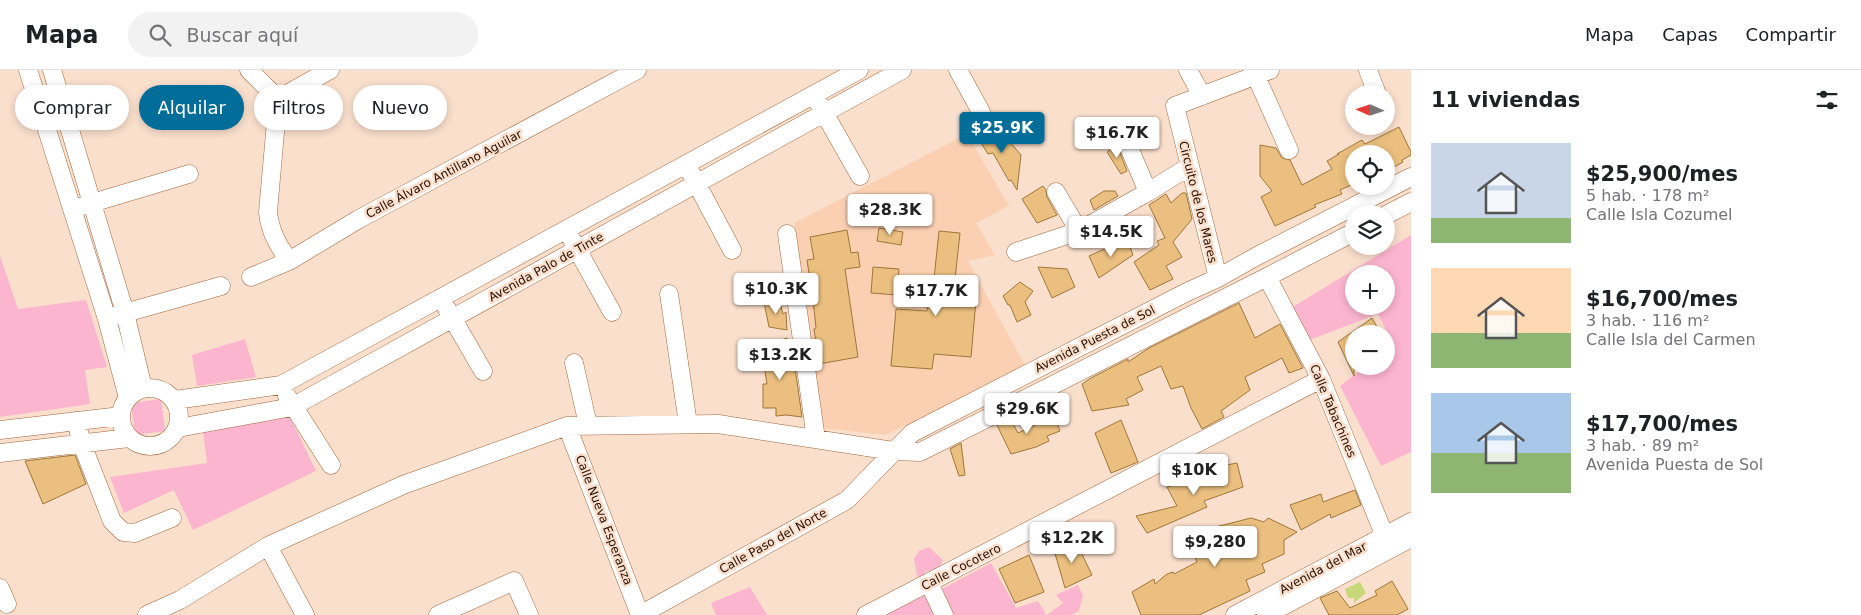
<!DOCTYPE html>
<html lang="es">
<meta charset="utf-8">
<style>
body{margin:0;font-family:"DejaVu Sans",sans-serif;background:#f2f2f2;color:#202124;height:100vh;display:flex;flex-direction:column;font-size:19px;white-space:nowrap}
*{box-sizing:border-box;margin:0}
p{font-size:16px;color:#757577}
.icon{flex:none;width:28px;height:28px;fill:none;stroke:currentColor;stroke-width:2;stroke-linecap:round;stroke-linejoin:round}
.map{position:relative;flex:1;overflow:hidden}
.panel{display:flex;flex-direction:column;background:#fff;width:450px}
.panel>*{flex:none}
.hud{position:absolute;left:15px;top:15px;width:475px;height:45px;display:flex;gap:10px}
.needle{width:32px;rotate:273deg}
.tools{position:absolute;left:1345px;top:15px;display:grid;gap:10px}
.tools a{display:grid;place-items:center;width:50px;height:50px;border-radius:50%;background:#fff;box-shadow:0 2px 8px #0003;font-size:25px}
.price{position:absolute;translate:-50% -42px;padding:0 11px;border-radius:5px;background:#fff;color:#222;font-size:16px;line-height:32px;filter:drop-shadow(0 1px 2px #0008)}
.price::after{content:'';position:absolute;left:50%;top:30px;width:15px;height:11px;margin-left:-8px;background:inherit;clip-path:polygon(0 0,100% 0,50% 100%)}
.price.selected{background:#036d9a;color:#fff}
ul{padding:0;list-style:none}
li{display:flex;align-items:center;gap:15px;height:125px;padding:0 20px}
li span{display:grid;place-items:center;flex:none;width:140px;height:100px;border-radius:0px;color:#555}
li>.icon{margin-inline-start:auto}
span .icon{width:60px;height:60px;fill:#fffc;stroke-width:1}
li b{font-size:21px}
h2{display:flex;justify-content:space-between;align-items:center;height:60px;padding:0 20px;font-size:21px}
.chip{padding:0 18px;border-radius:22px;background:#fff;box-shadow:0 2px 8px #0003;font-size:18px;line-height:45px}
.chip.selected{background:#036d9a;color:#fff}
header{display:flex;align-items:center;gap:30px;box-sizing:border-box;height:70px;padding:0 25px;background:#fff;border-bottom:1px solid #e0e0e0}
header strong{font-size:24px}
nav{display:flex;gap:28px;margin-inline-start:auto;font-size:18px}
.search{width:350px;height:45px;background:#f2f2f2;display:flex;align-items:center;gap:12px;box-sizing:border-box;padding:0 18px;border-radius:28px;color:#757577;font-size:19px}
main{display:flex;flex:1;min-height:0}
.map>svg:first-child{display:block}
.built{fill:#fbd0b2}
.green{fill:#fcb5ce;fill-rule:evenodd}
.water{fill:#c9d77b}
.building{fill:#eabf7f;stroke:#9f7738}
.lines{fill:none;stroke-linecap:round;stroke-linejoin:round}
.street-casing{stroke:#a2683d;stroke-width:19}
.street{stroke:#fff;stroke-width:18}
.labels{text-anchor:middle;stroke-width:5;stroke-linejoin:round;paint-order:stroke}
.street-label{font-size:12px;fill:#260f01;stroke:#fadfcd}
</style>
<header>
<strong>Mapa</strong>
<div class="search"><svg class="icon" aria-label="search" viewBox="0 0 24 24"><circle cx="10" cy="10" r="6"/><path d="M15 15l6 6"/></svg>Buscar aquí</div>
<nav><a>Mapa</a><a>Capas</a><a>Compartir</a></nav>
</header>
<main>
<div class="map">
<svg width="1411" height="545" viewBox="0 0 1411 545">
<rect width="100%" height="100%" fill="#fadfcd"/>
<path class="built" d="M967,64l42,72 -33,17 19,32 -27,6 58,106 -140,68 -65,-7 -27,-205z"/>
<path class="green" d="M1411,165v217l-30,14 -41,-80 26,-20h20v-15l8,-6 -16,-31 -74,28 -13,-34zM1354,204h32v32h-32z
M0,186l18,53 68,-9 21,67 -22,3 5,34 -90,13z
M245,269l11,38 -59,9 -5,-31z
M161,329l4,32 -30,4 -4,-32z
M290,347l26,54 -123,59 -19,-40 -50,23 -14,-36 97,-14 -4,-32z
M929,477l14,13 -6,11 -5,-1 -7,2 -2,5 -5,3 -4,-21 5,-8z
M991,493l25,45 22,-7 8,14h-93l-13,-25z
M929,514l15,31h-73z
M1078,515l5,11 -4,15 -8,4h-24l16,-12 -7,-8z
M750,517l17,28h-51l-5,-12z"/>
<path class="water" d="M1360,512l6,11 -12,10v-5h-6l-3,-9z"/>
<path class="building" d="M1399,57l12,25v3l-9,5 1,2 -14,8 -3,-7v-9h-32v30l-14,6 2,4 -28,11 2,2 -41,19 -14,-29 11,-6 -12,-15v-31l16,3 6,10 8,2 12,25 30,-16 -5,-8 12,-7h-2l25,-14 3,4z
M973,60l31,5 17,20 -4,35 -6,-10 -2,1 -16,-28 -5,1z
M1117,75l10,26 -6,3 -14,-22z
M1043,116l3,4 1,7 10,18 -20,8 -15,-24z
M1104,121h11l3,5 -24,14 -4,-10z
M1182,123h4l6,26 -19,23 9,15 -16,9 7,13 -23,11 -16,-28 25,-17 -2,-4 8,-3 -16,-33 17,-11 5,9z
M879,158l24,4 -2,13 -24,-4z
M847,160l4,23 7,-1 2,15 -15,2 13,88 -39,7 -5,-35 2,-1 -3,-28 -6,-40 7,-1 -4,-22z
M939,161l21,2 -7,65 23,2 -5,57 -37,-3 -2,15 -41,-3 5,-57 31,2 1,-9 14,-3 -10,-1z
M1127,169l6,16 -34,23 -10,-22z
M873,197l26,2 -2,26 -26,-2z
M1038,197l29,2 8,18 -23,11z
M1020,212l13,9 -8,11 6,13 -14,7 -7,-17h-2l-5,-9z
M779,229l4,15 3,-2 1,18 -18,-3 -5,-25z
M1239,233l16,35 25,-14 23,44 -14,5 -7,-15 -37,19 5,13 -29,21 3,6 -22,12 -11,-21 -8,-22 -12,3 -10,-23 -24,11 6,13 -17,9 3,6 -37,6 -10,-27 9,-6 37,-19v3l21,-14z
M1372,248l9,16h-27v42l-16,-34z
M787,268v15h2l3,15h3l7,49 -16,-2 -10,1v-8h-13v-24h4l-6,-37z
M1054,346l6,15 -13,5 2,5 -13,6 -25,7 -14,-29 13,-7 8,15z
M1121,350l17,42 -27,11 -16,-40z
M961,373l4,32 -6,1 -9,-27z
M75,385l11,29 -43,20 -18,-43z
M1237,393l6,24 -39,14 3,6 -60,26 -11,-17 41,-10 -10,-19 11,-3 7,-5 29,-5 -3,-6z
M1355,420l6,15 -30,13 -1,-4 -29,16 -11,-25 31,-11 2,8z
M1251,448l13,4 4,-4 29,14 -13,8v14l-22,10 3,8 -19,8 4,11 -51,24h-58l-9,-23 22,-13 1,5 12,-10 6,-2 1,2 23,-12 -13,-27z
M1074,468l18,37 -27,13 -11,-38z
M1029,485l15,37 -29,11 -16,-34z
M1392,511l16,28 -11,6h-68l-9,-17 17,-7 13,17 27,-13 -2,-4z"/>
<g class="lines">
<defs>
<path id="street" d="M28,0l79,249 21,79
M52,0l73,243 18,75
M249,0l29,29
M958,0l23,42
M1188,0l14,26
M1368,0l9,24
M1256,6l33,74
M278,29l-10,113c2,20 10,33 21,49
M278,29l52,-29
M818,32l42,74
M1122,61l26,61
M691,103l41,77
M1056,122l23,39
M82,136l107,-32
M1386,145l25,-13
M787,164l29,205
M572,170l40,72
M1016,182l63,-21 69,-39 42,-26
M251,207l38,-16 70,-42 278,-149
M1267,207l54,102 69,170
M1218,208l-43,-172 95,-36
M669,224l19,130
M447,239l36,62
M114,246l107,-30
M574,293l14,62
M121 347a29 29 0 1 1 58 0a29 29 0 1 1-58 0Z
M287,326l44,69
M175,330l106,-15 578,-315
M76,351l6,23 30,77 11,11 12,1 37,-15
M567,356l73,189
M178,358l114,-21 610,-337
M0,360l121,-14
M0,383l129,-15
M268,476l37,69
M929,513l15,32
M0,518l7,16
M147,545l33,-15 88,-54 135,-61 164,-59 151,-2 175,27 27,1 347,-175 87,-45
M438,545l76,-34 15,34
M640,545l207,-115 65,-67 275,-141 31,-14 39,-22 154,-79
M866,545l455,-236
M1235,545l176,-93
M1266,545l145,-77"/>
</defs>
<use href="#street" class="street-casing"/>
<use href="#street" class="street"/>
</g>
<g class="labels">
<g class="street-label">
<text transform="translate(444 104) rotate(-28)" y="4">Calle Álvaro Antillano Aguilar</text>
<text transform="translate(1198 132) rotate(76)" y="4">Circuito de los Mares</text>
<text transform="translate(546 197) rotate(-29)" y="4">Avenida Palo de Tinte</text>
<text transform="translate(1095 269) rotate(-27)" y="4">Avenida Puesta de Sol</text>
<text transform="translate(1333 341) rotate(67)" y="4">Calle Tabachines</text>
<text transform="translate(604 450) rotate(69)" y="4">Calle Nueva Esperanza</text>
<text transform="translate(773 471) rotate(-29)" y="4">Calle Paso del Norte</text>
<text transform="translate(961 497) rotate(-27)" y="4">Calle Cocotero</text>
<text transform="translate(1323 498) rotate(-28)" y="4">Avenida del Mar</text>
</g>
</g>
</svg>
<div class="tools">
<a><svg class="needle" viewBox="-14 -14 28 28"><path d="M0-13l5 13h-10z" fill="#e53935"/><path d="M0 13l5-13h-10z" fill="#757577"/></svg></a>
<a><svg class="icon" aria-label="locate" viewBox="0 0 24 24"><circle cx="12" cy="12" r="6"/><path d="M12 2v4M12 18v4M2 12h4M18 12h4"/></svg></a>
<a><svg class="icon" aria-label="layers" viewBox="0 0 24 24"><path d="M12 4l9 5-9 5-9-5zM3 14l9 5 9-5"/></svg></a>
<a>+</a>
<a>−</a>
</div>
<b class="price selected" style="left:1002px;top:84px">$25.9K</b>
<b class="price" style="left:1117px;top:89px">$16.7K</b>
<b class="price" style="left:890px;top:166px">$28.3K</b>
<b class="price" style="left:1111px;top:188px">$14.5K</b>
<b class="price" style="left:776px;top:245px">$10.3K</b>
<b class="price" style="left:936px;top:247px">$17.7K</b>
<b class="price" style="left:780px;top:311px">$13.2K</b>
<b class="price" style="left:1027px;top:365px">$29.6K</b>
<b class="price" style="left:1194px;top:426px">$10K</b>
<b class="price" style="left:1072px;top:494px">$12.2K</b>
<b class="price" style="left:1215px;top:498px">$9,280</b>
<div class="hud">
<a class="chip">Comprar</a>
<a class="chip selected">Alquilar</a>
<a class="chip">Filtros</a>
<a class="chip">Nuevo</a>
</div>
</div>
<section class="panel">
<h2>11 viviendas<svg class="icon" aria-label="filters" viewBox="0 0 24 24"><path d="M4 7h16M4 17h16"/><circle cx="9" cy="7" r="2"/><circle cx="15" cy="17" r="2"/></svg></h2>
<ul>
<li><span style="background:linear-gradient(#c9d6e8 75%,#8fb573 0)"><svg class="icon" aria-label="home" viewBox="0 0 24 24"><path d="M3 11l9-7 9 7M6 9v11h12V9"/></svg></span><div><b>$25,900/mes</b><p>5 hab. · 178 m²</p><p>Calle Isla Cozumel</p></div></li>
<li><span style="background:linear-gradient(#ffd9b3 65%,#8fb573 0)"><svg class="icon" aria-label="home" viewBox="0 0 24 24"><path d="M3 11l9-7 9 7M6 9v11h12V9"/></svg></span><div><b>$16,700/mes</b><p>3 hab. · 116 m²</p><p>Calle Isla del Carmen</p></div></li>
<li><span style="background:linear-gradient(#a9c7e8 60%,#8fb573 0)"><svg class="icon" aria-label="home" viewBox="0 0 24 24"><path d="M3 11l9-7 9 7M6 9v11h12V9"/></svg></span><div><b>$17,700/mes</b><p>3 hab. · 89 m²</p><p>Avenida Puesta de Sol</p></div></li>
</ul>
</section>
</main>
